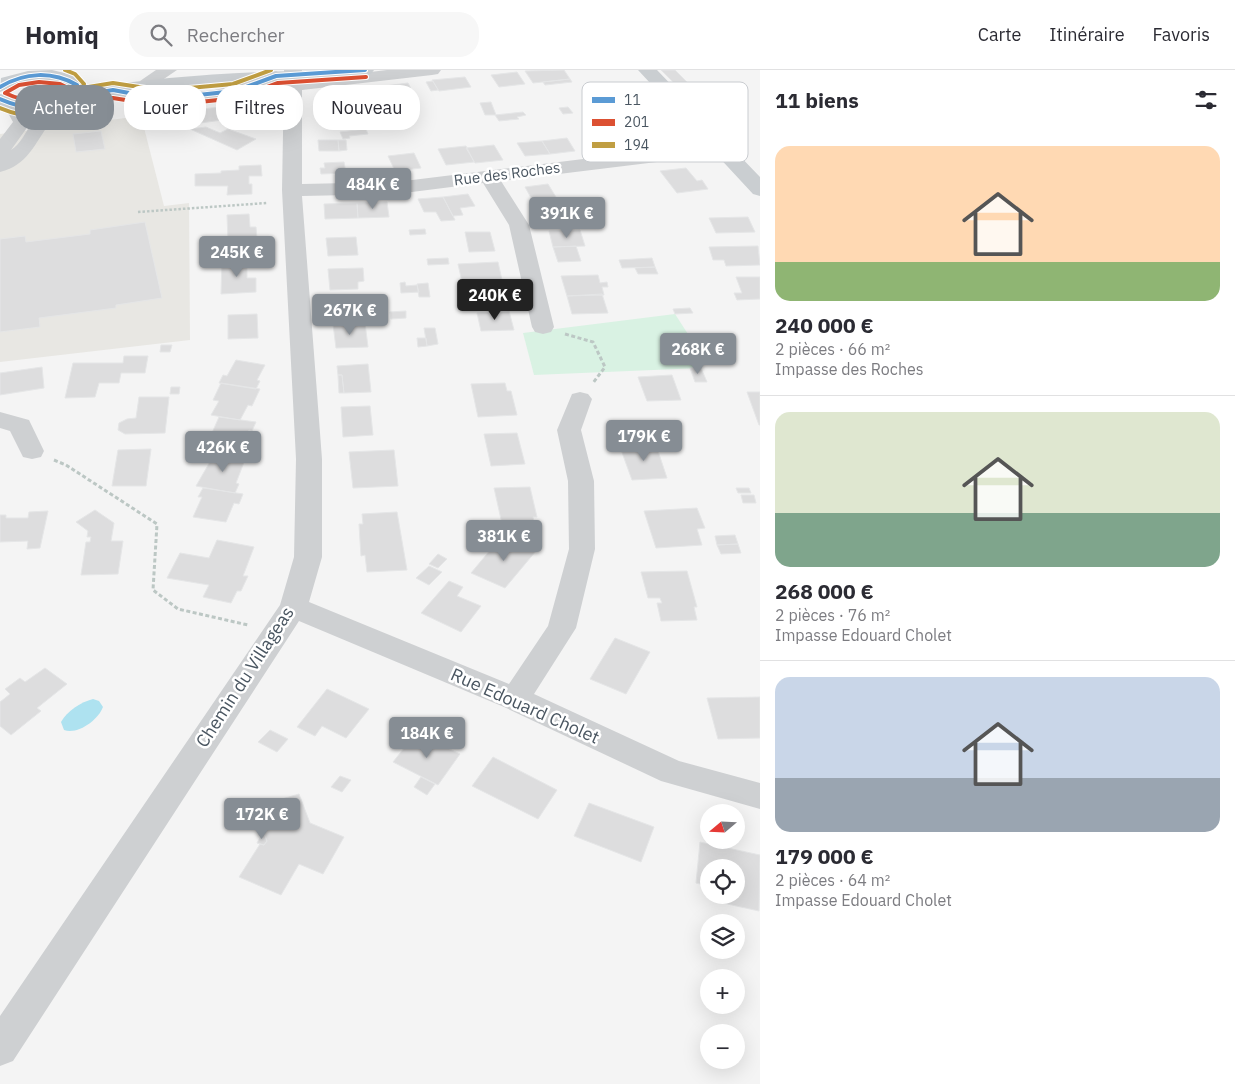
<!DOCTYPE html>
<html lang="fr">
<meta charset="utf-8">
<style>
body{margin:0;font-family:"IBM Plex Sans",sans-serif;background:#f7f7f7;color:#2b2b33;height:100vh;display:flex;flex-direction:column;font-size:19px;white-space:nowrap}
*{box-sizing:border-box;margin:0}
p{font-size:16px;color:#7c7c81}
.icon{flex:none;width:28px;height:28px;fill:none;stroke:currentColor;stroke-width:2;stroke-linecap:round;stroke-linejoin:round}
.map{position:relative;flex:1;overflow:hidden}
.sheet{display:flex;flex-direction:column;background:#fff;width:475px}
.sheet>*{flex:none}
.top-card{position:absolute;left:15px;top:15px;width:475px;height:45px;display:flex;gap:10px}
.needle{width:32px;rotate:251deg}
.controls{position:absolute;left:700px;top:734px;display:grid;gap:10px}
.controls a{display:grid;place-items:center;width:45px;height:45px;border-radius:50%;background:#fff;box-shadow:0 5px 20px #0002;font-size:25px}
.price{position:absolute;translate:-50% -42px;padding:0 11px;border-radius:5px;background:#868d94;color:#fff;font-size:16px;line-height:32px;filter:drop-shadow(0 1px 2px #0008)}
.price::after{content:'';position:absolute;left:50%;top:30px;width:15px;height:11px;margin-left:-8px;background:inherit;clip-path:polygon(0 0,100% 0,50% 100%)}
.price.on{background:#222;color:#fff}
ul{padding:0;list-style:none}
li{display:grid;align-content:center;gap:10px;height:265px;padding:0 15px}
li+li{border-top:1px solid #e1e1e2}
li span{display:grid;place-items:center;height:155px;border-radius:15px;color:#555}
li>.icon{margin-inline-start:auto}
span .icon{width:90px;height:90px;fill:#fffc;stroke-width:1}
li b{font-size:21px}
h2{display:flex;justify-content:space-between;align-items:center;height:60px;padding:0 15px;font-size:21px}
.tag{padding:0 18px;border-radius:20px;background:#fff;box-shadow:0 5px 20px #0002;font-size:18px;line-height:45px}
.tag.on{background:#868d94;color:#fff}
header{display:flex;align-items:center;gap:30px;box-sizing:border-box;height:70px;padding:0 25px;background:#fff;border-bottom:1px solid #e1e1e2}
header strong{font-size:24px}
nav{display:flex;gap:28px;margin-inline-start:auto;font-size:18px}
.search{width:350px;height:45px;background:#f7f7f7;display:flex;align-items:center;gap:12px;box-sizing:border-box;padding:0 18px;border-radius:20px;color:#7c7c81;font-size:19px}
main{display:flex;flex:1;min-height:0}
.map>svg:first-child{display:block}
.commercial{fill:#e8e7e3}
.green{fill:#d9f2e3}
.water{fill:#aee2f0}
.building{fill:#ddddde;stroke:#e5e6e7}
.lines{fill:none;stroke-linecap:round;stroke-linejoin:round}
.path-far1{stroke:#bcc7c4;stroke-width:2.5;stroke-dasharray:2.5 2;stroke-linecap:butt}
.path{stroke:#bcc7c4;stroke-width:3;stroke-dasharray:4 2.5;stroke-linecap:butt}
.minor{fill:#ced0d2;fill-rule:evenodd}
.major{fill:#caced1;fill-rule:evenodd}
.bus-1-casing{stroke:#fff;stroke-width:6}
.bus-2-casing{stroke:#fff;stroke-width:6}
.bus-3-casing{stroke:#fff;stroke-width:6}
.bus-1{stroke:#5b9bd5;stroke-width:4}
.bus-2{stroke:#dc5032;stroke-width:4}
.bus-3{stroke:#c09e42;stroke-width:4}
.labels{text-anchor:middle;stroke-width:5;stroke-linejoin:round;paint-order:stroke}
.far-street-label{font-size:15px;fill:#4a5661;stroke:#fff}
.street-label{font-size:18px;fill:#4a5661;stroke:#fff}
.key{fill:#fff;stroke:#c9ccd0;stroke-width:1}
.key-label{font-size:14px;fill:#4a5661}
</style>
<header>
<strong>Homiq</strong>
<div class="search"><svg class="icon" aria-label="search" viewBox="0 0 24 24"><circle cx="10" cy="10" r="6"/><path d="M15 15l6 6"/></svg>Rechercher</div>
<nav><a>Carte</a><a>Itinéraire</a><a>Favoris</a></nav>
</header>
<main>
<div class="map">
<svg width="760" height="1014" viewBox="0 0 760 1014">
<rect width="100%" height="100%" fill="#f4f4f4"/>
<path class="commercial" d="M141,46l23,90 25,-3 1,137 -190,22v-228z"/>
<path class="green" d="M675,244l20,31 6,23 -167,7 -11,-42z"/>
<path class="water" d="M93,629l6,2 4,6c-5,13 -25,28 -39,23l-3,-8c6,-11 20,-20 32,-23z"/>
<path class="building" d="M564,0l6,9 -37,4 -8,-12z
M661,0h14l30,30 -13,1z
M517,2l8,12 -26,3 -8,-12z
M465,7l6,10 -32,4 -7,-11z
M570,9l2,3 -27,3 -2,-3z
M433,11l5,9 -7,1 -5,-9z
M408,13l6,11 -40,3 -4,-9z
M352,19l6,11 -33,4 -5,-11z
M491,32l5,13h-11l-5,-12z
M238,35l7,3 -10,3 3,7 -76,10 -1,-4 -6,-2 4,-3 -1,-5z
M568,37l5,6 -10,1 -4,-6z
M523,42l3,3 -9,2 2,2 -20,2 -4,-6z
M206,57l14,6 8,-4 28,10 -19,11 -47,-21z
M366,59l2,5 -19,2 1,2 -7,1 -3,-7z
M101,61l4,18 -29,3 -3,-18z
M567,68l8,13 -25,3 -8,-13z
M318,70h20l1,11h-20z
M338,70h8l1,10 -8,1z
M542,71l8,13 -25,2 -8,-13z
M494,75l9,15 -28,3 -9,-15z
M466,76l8,16 -28,3 -8,-16z
M414,83l7,15 -26,3 -7,-15z
M344,92l2,11 -25,1 -1,-6h5l-1,-5z
M261,95l1,11h-13v8h3v10l-25,1 1,-9h-33v-12l26,-1v-2l18,-1v-4z
M686,98l11,13 5,-1 6,9 -31,4 -17,-22z
M548,114l11,18 -24,3 -10,-18z
M468,124l7,12 -15,2 3,7 -10,1 -10,-19z
M443,127l10,19 2,4 -14,1 -5,-9h-12l-6,-13z
M387,132l2,15 -31,1 -1,-15z
M357,133l1,15 -33,1 -1,-15z
M249,144l1,13h6l1,12 -29,1 -1,-25z
M748,147l7,15 -39,1 -7,-15z
M145,152l17,76 -46,7v3l-77,10 1,9 -40,5v-93l25,-3 1,6 64,-8v-4l7,-1z
M425,159l1,5 -16,1 -1,-5z
M580,160l5,16 -32,1 -4,-16z
M465,162h25l5,19 -26,1z
M356,167l2,18 -30,1 -2,-18z
M576,176l5,15 -23,1 -5,-15z
M758,176l2,19 -34,1 -2,-6h-11l-4,-13z
M448,188l1,6 -21,1 -1,-6z
M652,188l3,9 -33,1 -3,-8z
M235,190h12v18h9v14l-35,2 1,-33z
M498,192l4,18 -40,2 -4,-18z
M655,197l3,7h-20l-3,-6z
M363,198l1,13 -6,1v7l-28,1 -2,-21z
M598,205l2,8 7,-1 1,5h-6l2,8 -37,1 -6,-20z
M736,207h24v22l-23,1 -3,-7h8z
M502,210l4,17 -25,1 -2,-12 -13,1 -1,-5z
M405,212l1,4 11,-1 2,7 -18,1 -1,-10z
M428,213l2,14h-11l-2,-13z
M602,224l6,19 -36,1 -5,-18z
M360,234v5h10l2,13 -39,2 -1,-19z
M690,238l3,5 -18,1 -2,-5z
M406,241v7l-15,1 -1,-7z
M509,241l5,19 -33,1 -4,-18z
M257,244l1,24 -30,1v-24z
M365,253l3,24 -32,1 -3,-24z
M424,258h11l3,16 -11,2z
M417,268h9l1,8 -9,1z
M161,275h11l-2,7h-10z
M124,286h24l-3,17h-24l-2,10h-20l-4,14 -30,1 8,-35h50z
M236,290l29,5 -8,15 3,1 -4,8 -37,-6 4,-8 4,1z
M368,294l3,28 -27,1 -2,-18h-4l-1,-9z
M42,297l2,21 -44,7v-22z
M690,298h11l6,14h-12z
M338,305h4l2,18h-5z
M672,305l9,25 -34,1 -9,-24z
M221,313l39,6 -8,17 -4,-1 -8,15 -29,-5 8,-14 -6,-1z
M505,313l2,8h4l6,24 -39,2 -7,-33z
M171,317h9l-1,7h-9z
M747,322h13v33h-1z
M139,327h30l-4,36 -40,1 -7,-4 1,-7 8,-4 9,-1z
M370,336l3,29 -30,2 -2,-30z
M219,347l37,5 -4,9 -3,-1 -14,25 -28,-5 4,-8h-3z
M517,363l8,31 -34,2 -7,-32z
M656,375l11,33 -35,2 -12,-33z
M151,379l-5,37h-34l6,-36z
M394,380l4,36 -45,2 -4,-36z
M219,382l27,5 -10,26 3,1 -4,9 -39,-7 15,-26 4,1z
M530,417l7,30h-4l3,14 -32,2 -10,-45z
M203,418l40,6 -4,10 -5,-1 -8,19 -33,-5 9,-20h-4z
M736,418h13l2,5h-13z
M741,425h13l2,8h-13z
M697,438l8,20 -8,1 5,16 -46,3 -12,-37z
M95,440l19,13 -3,18h12l-5,33 -37,1 5,-33h4l1,-5h-4l1,-6 -12,-9z
M48,441l-8,37 -13,1 1,-8 -28,1v-27h6v3h22l1,-6z
M397,442l10,58 -40,2 -2,-17 -4,1 -1,-15 -1,-17h4l-1,-10z
M735,465l3,9 -21,1 -2,-9z
M502,466l34,15 -31,37 -34,-15z
M217,470l37,7 -11,29h5l-7,15h-4l-6,12 -28,-6 6,-12 -42,-7 13,-25 29,5z
M738,474l3,9 -20,1 -4,-9z
M438,484l9,5 -9,9 -9,-4z
M429,496l13,6 -13,13 -13,-7z
M687,501l10,36h-3l3,13 -36,1 -4,-18h5l-2,-5h-12l-7,-26z
M449,511l14,6 -6,9 24,10 -20,26 -40,-19z
M615,568l35,14 -24,42 -36,-15z
M45,598l22,16 -30,24 4,3 -30,24 -11,-9v-24l10,-8 -5,-5 15,-11 5,4z
M327,619l42,20 -23,29 -24,-12 -7,10 -18,-9z
M760,627v41l-42,1 -11,-41z
M270,660l18,9 -11,13 -19,-10z
M416,663l44,21 -22,31 -45,-23z
M493,687l64,33 -19,29 -66,-33z
M340,706l11,4 -9,12 -11,-5z
M421,707l14,7 -8,11 -13,-8z
M299,724l11,29 34,14 -21,37 -24,-10 -18,31 -42,-18 21,-33 4,1 3,-4 -12,-34z
M589,733l65,24 -13,35 -67,-26z
M263,762l4,9 -3,4 -7,-2z
M700,772l60,13 -1,56 -45,-10 1,-6h21v-27h-27v18l-13,-3z"/>
<g class="lines">
<path class="path-far1" d="M138,142l129,-9"/>
<path class="path" d="M565,264l28,8 12,25 -12,16
M54,390l12,5 91,59 -4,66 25,19 70,16"/>
<path class="minor" d="M156,0h21l-22,15h-12l-3,-4z
M284,0h18v10l85,-10h54l-3,4 -6,1 -130,15v94l94,-2 326,-40 7,2 2,4 -2,4 -7,2 -221,27 28,44 25,102 -3,5 -8,2 -8,-2 -3,-5 -23,-102 -26,-42 -87,11 -94,2 20,263v98l-13,45 200,82 39,-58 21,-77 -1,-68 -11,-51 15,-36 8,-2 8,2 4,5 -11,31 13,51 1,68 -19,79 -42,66 145,67 81,22v26l-99,-28 -157,-74 -205,-86 -286,440 -13,5v-50l280,-411 14,-48 2,-98 -14,-269 2,-113 -2,3c-60,23 -112,30 -175,14l-3,-4 3,-4 6,-1c38,6 81,12 119,1 15,-4 29,-11 44,-15l8,4z
M56,30l6,1 3,4c-5,7 -10,12 -15,18 -16,21 -22,42 -50,49v-33l13,-17 -5,-9 4,-9h12l7,18 -20,28c18,-11 22,-45 45,-50z
M0,342l29,8 15,31 -3,6 -9,2 -9,-2 -13,-26 -10,-3z"/>
<path class="major" d="M52,0l25,6 9,9 -2,4c95,-16 193,-19 290,-19l-3,4 -6,1 -126,8 -133,13 -30,6 -14,7 -18,4 -25,-1 -19,-6v-12c7,1 12,5 18,7 17,3 43,3 50,-15l-10,-5 -19,-1 -17,2 -22,10 1,-14 27,-7z
M638,0h19l103,107v19l-7,-2z"/>
<defs>
<path id="bus-1" d="M0,17c25,-15 52,-16 77,-2 -17,29 -50,26 -77,14
M71,27l42,-7 32,6h44l46,-5 41,-15 89,-6"/>
<path id="bus-2" d="M39,12l21,2 8,4c-17,17 -42,15 -63,5l14,-8z
M72,34l41,-6 31,5h46l47,-5 41,-15 88,-6"/>
<path id="bus-3" d="M70,20l43,-7 33,5h43l44,-4 38,-14
M0,38c31,13 71,13 84,-24l-9,-10 -10,-4"/>
</defs>
<use href="#bus-1" class="bus-1-casing"/>
<use href="#bus-2" class="bus-2-casing"/>
<use href="#bus-3" class="bus-3-casing"/>
<use href="#bus-1" class="bus-1"/>
<use href="#bus-2" class="bus-2"/>
<use href="#bus-3" class="bus-3"/>
</g>
<g class="labels">
<g class="far-street-label">
<text transform="translate(507 104) rotate(-7)" y="5">Rue des Roches</text>
</g>
<g class="street-label">
<text transform="translate(245 607) rotate(-57)" y="6">Chemin du Villageas</text>
<text transform="translate(525 636) rotate(24)" y="6">Rue Edouard Cholet</text>
</g>
</g>
<rect x="582" y="12" width="166" height="80" rx="8" class="key"/>
<rect x="592" y="27" width="23" height="6" fill="#5b9bd5"/>
<rect x="592" y="49" width="23" height="7" fill="#dc5032"/>
<rect x="592" y="72" width="23" height="6" fill="#c09e42"/>
<g class="key-label">
<text x="624" y="35">11</text>
<text x="624" y="57">201</text>
<text x="624" y="80">194</text>
</g>
</svg>
<div class="controls">
<a><svg class="needle" viewBox="-14 -14 28 28"><path d="M0-13l5 13h-10z" fill="#e53935"/><path d="M0 13l5-13h-10z" fill="#7c7c81"/></svg></a>
<a><svg class="icon" aria-label="locate" viewBox="0 0 24 24"><circle cx="12" cy="12" r="6"/><path d="M12 2v4M12 18v4M2 12h4M18 12h4"/></svg></a>
<a><svg class="icon" aria-label="layers" viewBox="0 0 24 24"><path d="M12 4l9 5-9 5-9-5zM3 14l9 5 9-5"/></svg></a>
<a>+</a>
<a>−</a>
</div>
<b class="price" style="left:373px;top:140px">484K €</b>
<b class="price" style="left:567px;top:169px">391K €</b>
<b class="price" style="left:237px;top:208px">245K €</b>
<b class="price on" style="left:495px;top:251px">240K €</b>
<b class="price" style="left:350px;top:266px">267K €</b>
<b class="price" style="left:698px;top:305px">268K €</b>
<b class="price" style="left:644px;top:392px">179K €</b>
<b class="price" style="left:223px;top:403px">426K €</b>
<b class="price" style="left:504px;top:492px">381K €</b>
<b class="price" style="left:427px;top:689px">184K €</b>
<b class="price" style="left:262px;top:770px">172K €</b>
<div class="top-card">
<a class="tag on">Acheter</a>
<a class="tag">Louer</a>
<a class="tag">Filtres</a>
<a class="tag">Nouveau</a>
</div>
</div>
<section class="sheet">
<h2>11 biens<svg class="icon" aria-label="filters" viewBox="0 0 24 24"><path d="M4 7h16M4 17h16"/><circle cx="9" cy="7" r="2"/><circle cx="15" cy="17" r="2"/></svg></h2>
<ul>
<li><span style="background:linear-gradient(#ffd9b3 75%,#8fb573 0)"><svg class="icon" aria-label="home" viewBox="0 0 24 24"><path d="M3 11l9-7 9 7M6 9v11h12V9"/></svg></span><div><b>240 000 €</b><p>2 pièces · 66 m²</p><p>Impasse des Roches</p></div></li>
<li><span style="background:linear-gradient(#dfe7d0 65%,#7fa58c 0)"><svg class="icon" aria-label="home" viewBox="0 0 24 24"><path d="M3 11l9-7 9 7M6 9v11h12V9"/></svg></span><div><b>268 000 €</b><p>2 pièces · 76 m²</p><p>Impasse Edouard Cholet</p></div></li>
<li><span style="background:linear-gradient(#c9d6e8 65%,#9aa5b1 0)"><svg class="icon" aria-label="home" viewBox="0 0 24 24"><path d="M3 11l9-7 9 7M6 9v11h12V9"/></svg></span><div><b>179 000 €</b><p>2 pièces · 64 m²</p><p>Impasse Edouard Cholet</p></div></li>
</ul>
</section>
</main>
